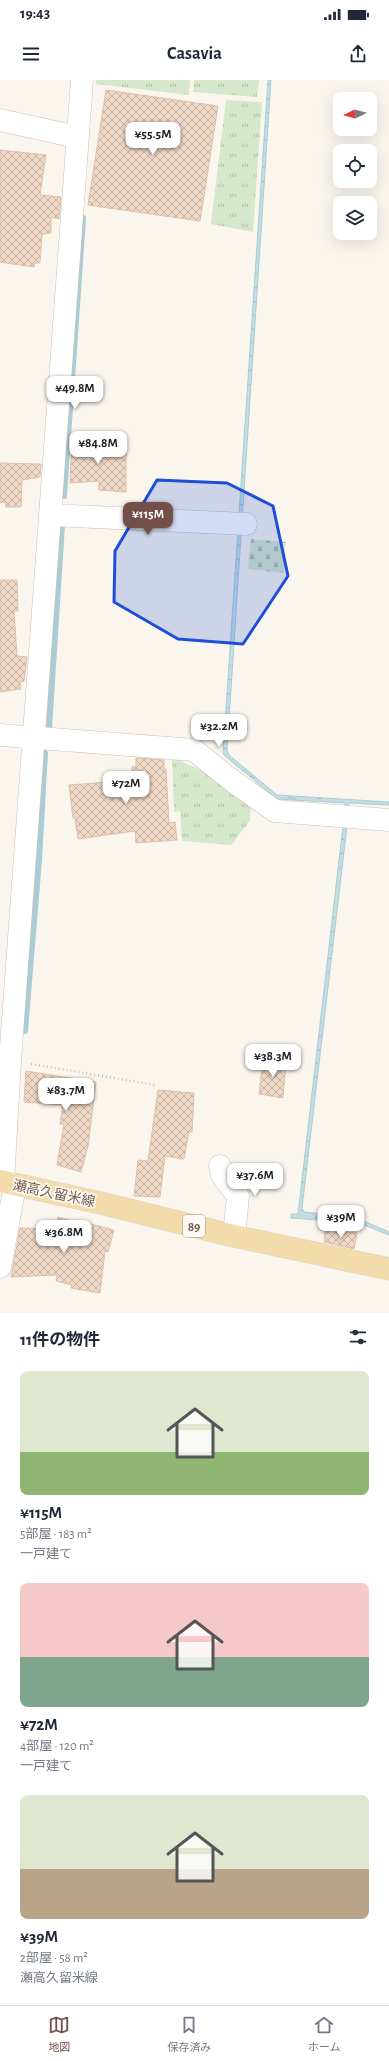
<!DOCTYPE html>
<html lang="ja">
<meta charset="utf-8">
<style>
body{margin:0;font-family:"Alegreya Sans","Noto Sans JP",sans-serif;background:#f2f2f3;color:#1f2937;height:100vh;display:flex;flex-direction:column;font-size:15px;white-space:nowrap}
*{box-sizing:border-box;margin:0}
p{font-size:13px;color:#747a83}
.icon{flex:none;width:22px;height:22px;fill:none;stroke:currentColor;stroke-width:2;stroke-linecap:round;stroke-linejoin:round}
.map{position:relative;height:1233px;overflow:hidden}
.side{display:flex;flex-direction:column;background:#fff;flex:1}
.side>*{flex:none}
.needle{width:26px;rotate:264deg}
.fabs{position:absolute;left:333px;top:12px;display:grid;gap:8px}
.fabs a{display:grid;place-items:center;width:44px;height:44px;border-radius:8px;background:#fff;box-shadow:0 4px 16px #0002;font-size:20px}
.price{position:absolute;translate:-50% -34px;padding:0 9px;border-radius:8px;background:#fff;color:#222;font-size:13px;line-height:26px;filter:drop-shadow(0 1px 2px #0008)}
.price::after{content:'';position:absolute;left:50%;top:24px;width:12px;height:9px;margin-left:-6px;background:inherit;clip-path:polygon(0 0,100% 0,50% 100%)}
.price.selected{background:#734f49;color:#fff}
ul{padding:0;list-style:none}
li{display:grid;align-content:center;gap:8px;height:212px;padding:0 20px}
li span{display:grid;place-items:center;height:124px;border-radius:8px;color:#555}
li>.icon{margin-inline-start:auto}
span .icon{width:72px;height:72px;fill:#fffc;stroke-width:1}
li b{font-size:17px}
h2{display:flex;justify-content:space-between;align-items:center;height:48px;padding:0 20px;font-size:17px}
.status{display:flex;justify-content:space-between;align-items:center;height:28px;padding:0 20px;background:#fff;direction:ltr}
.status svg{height:11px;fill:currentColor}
header{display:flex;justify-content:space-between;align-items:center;height:52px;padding:0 20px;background:#fff;font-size:18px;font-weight:700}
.dock{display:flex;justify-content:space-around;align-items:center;height:56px;border-top:1px solid #e0e1e3;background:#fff;font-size:11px;color:#747a83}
.dock a{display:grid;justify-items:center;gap:2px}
.dock .selected{color:#734f49}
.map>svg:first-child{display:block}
.grass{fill:url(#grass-tufts)}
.cemetery{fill:url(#cemetery-stones)}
.water{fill:url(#water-ripples);stroke:#a9ccd5}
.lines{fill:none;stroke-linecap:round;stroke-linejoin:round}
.stream{stroke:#a9ccd5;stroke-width:6}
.building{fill:url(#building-cross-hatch);stroke:#e0bfa8}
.minor-casing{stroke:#cdbfb3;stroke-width:23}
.major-casing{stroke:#d8d2ce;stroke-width:23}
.path{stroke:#d4bba9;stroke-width:2.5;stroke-dasharray:1 3;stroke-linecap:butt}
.minor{stroke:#fff;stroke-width:22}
.major{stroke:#f3dbac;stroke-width:22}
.marked{fill:#1d4ed8;fill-opacity:0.2;stroke:#1d4ed8;stroke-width:3;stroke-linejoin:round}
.labels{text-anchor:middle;stroke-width:3.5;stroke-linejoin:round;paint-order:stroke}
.shield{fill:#fefaf3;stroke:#9e8e82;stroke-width:1}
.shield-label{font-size:13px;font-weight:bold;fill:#755f51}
.street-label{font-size:14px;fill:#755f51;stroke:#fefaf3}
</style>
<div class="status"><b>19:43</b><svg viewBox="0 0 49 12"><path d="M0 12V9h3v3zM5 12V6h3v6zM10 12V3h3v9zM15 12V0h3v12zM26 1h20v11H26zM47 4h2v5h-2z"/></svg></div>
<header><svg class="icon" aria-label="menu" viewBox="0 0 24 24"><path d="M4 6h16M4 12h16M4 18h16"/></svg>Casavia<svg class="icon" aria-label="share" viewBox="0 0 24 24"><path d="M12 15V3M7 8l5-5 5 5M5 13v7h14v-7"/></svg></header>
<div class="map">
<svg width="389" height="1233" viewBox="0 0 389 1233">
<defs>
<pattern id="grass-tufts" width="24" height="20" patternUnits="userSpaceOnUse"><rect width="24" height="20" fill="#d6e8cb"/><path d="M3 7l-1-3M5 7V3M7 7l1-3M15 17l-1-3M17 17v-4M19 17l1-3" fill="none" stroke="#b2bfa7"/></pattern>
<pattern id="cemetery-stones" width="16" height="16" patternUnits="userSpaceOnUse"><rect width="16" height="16" fill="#d6e8cb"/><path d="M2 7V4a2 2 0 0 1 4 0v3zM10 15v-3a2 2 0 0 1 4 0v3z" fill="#b2bfa7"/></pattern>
<pattern id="water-ripples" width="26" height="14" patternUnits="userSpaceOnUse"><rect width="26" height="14" fill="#c2dee4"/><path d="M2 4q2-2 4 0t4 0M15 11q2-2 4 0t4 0" fill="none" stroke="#a2b7bb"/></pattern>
<pattern id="building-cross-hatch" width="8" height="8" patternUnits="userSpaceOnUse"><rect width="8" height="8" fill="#eed8c6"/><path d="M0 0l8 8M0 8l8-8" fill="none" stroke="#c5b2a3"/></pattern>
</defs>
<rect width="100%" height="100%" fill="#fbf6ed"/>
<path class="grass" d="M96,0h94l-1,15 -93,-11z
M194,0h65l-2,17 -64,-5z
M226,20l36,2 -9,130 -42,-8z
M172,677l35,16 44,31 -1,17 -19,24 -49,-4 -2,-30 -6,1z"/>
<path class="cemetery" d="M251,459l35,3 -3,31 -35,-4z"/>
<path class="water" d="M268,0h3l-44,670 2,5 48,40 112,7v3l-40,-2 -1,3 -3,1 -1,-4 -67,-4 -52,-43 -2,-3z
M343,746h4l-45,382 2,4 50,5 35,15v3l-30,-12 -68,-5v-4h7z"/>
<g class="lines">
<path class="stream" d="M64,416l19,-278
M49,648l13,-203
M25,951l14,-171 6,-107"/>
</g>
<path class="building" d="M106,10l112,16 -18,115 -112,-16z
M0,70l46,5 -6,40 21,2 -2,22 -8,-2v16l-9,1 -2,29h-5l-1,4 -34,-5z
M95,356v11l31,1v44l-27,-2v-9l-29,2 2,-45z
M0,383l41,1 -1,13 -18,3 -1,27h-15l-1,-5 -5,1z
M0,500h17l1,31h-4l3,45 10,1 -3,24 -4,1 1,7 -21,3z
M136,678l28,2v9h2l3,54 6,-1 2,18 -41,3 -1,-12 -57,8 -3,-21h-2l-4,-33 63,-5v-13l4,-1z
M263,979l23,2 -3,37 -24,-4z
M26,991l70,11 -8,64 -7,26 -24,-7 7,-41h-4l3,-19 -39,-3z
M158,1010l36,3 -2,39h-3l-5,27 -19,-3 -5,41 -26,-1 4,-36 10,1z
M58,1137l25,7v-2l31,8 -6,22 -3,-1 -5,42 -29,-5 1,-3 -16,-4 1,-6 -46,2 9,-49 35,1z
M325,1150l32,3 -3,16 -30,-7z"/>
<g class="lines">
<defs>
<path id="minor" d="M0,40l77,17
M51,435l195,9
M0,655l194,15 40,32 41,29 114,9
M220,1086l2,9 16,21 -4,40
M3,1102l7,-121 72,-981
M0,1187l15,-81"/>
<path id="major" d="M0,1101l105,23 129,32 155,33"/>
</defs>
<use href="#minor" class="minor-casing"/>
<use href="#major" class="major-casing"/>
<path class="path" d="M31,984l124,21"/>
<use href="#minor" class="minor"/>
<use href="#major" class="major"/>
</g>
<path class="marked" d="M157,400l70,3 46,23 15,70 -45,68 -65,-5 -64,-37 1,-51z"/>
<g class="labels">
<rect class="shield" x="183" y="1135" width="22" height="22" rx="3"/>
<g class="shield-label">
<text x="194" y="1151">89</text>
</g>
<g class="street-label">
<text transform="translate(54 1113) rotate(12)" y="5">瀬高久留米線</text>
</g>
</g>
</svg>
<div class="fabs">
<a><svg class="needle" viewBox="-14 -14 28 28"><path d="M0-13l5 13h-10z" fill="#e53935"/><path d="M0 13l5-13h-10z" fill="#747a83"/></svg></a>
<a><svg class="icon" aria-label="locate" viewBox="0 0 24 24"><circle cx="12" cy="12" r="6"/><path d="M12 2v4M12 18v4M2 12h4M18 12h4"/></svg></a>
<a><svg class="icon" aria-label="layers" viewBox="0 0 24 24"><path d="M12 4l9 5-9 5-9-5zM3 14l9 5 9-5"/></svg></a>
</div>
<b class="price" style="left:153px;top:76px">¥55.5M</b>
<b class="price" style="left:75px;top:330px">¥49.8M</b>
<b class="price" style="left:98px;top:385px">¥84.8M</b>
<b class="price selected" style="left:148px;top:456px">¥115M</b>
<b class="price" style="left:219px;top:668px">¥32.2M</b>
<b class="price" style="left:126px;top:725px">¥72M</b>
<b class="price" style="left:273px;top:998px">¥38.3M</b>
<b class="price" style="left:66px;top:1032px">¥83.7M</b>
<b class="price" style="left:255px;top:1117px">¥37.6M</b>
<b class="price" style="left:341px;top:1159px">¥39M</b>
<b class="price" style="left:64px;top:1174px">¥36.8M</b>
</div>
<section class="side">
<h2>11件の物件<svg class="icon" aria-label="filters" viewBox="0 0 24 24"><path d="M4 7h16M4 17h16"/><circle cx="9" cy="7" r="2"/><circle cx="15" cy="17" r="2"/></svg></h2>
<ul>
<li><span style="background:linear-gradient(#dfe7d0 65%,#8fb573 0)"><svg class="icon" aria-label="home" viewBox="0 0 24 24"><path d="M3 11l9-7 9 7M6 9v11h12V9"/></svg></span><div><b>¥115M</b><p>5部屋 · 183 m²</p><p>一戸建て</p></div></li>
<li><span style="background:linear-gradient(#f6c9c9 60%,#7fa58c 0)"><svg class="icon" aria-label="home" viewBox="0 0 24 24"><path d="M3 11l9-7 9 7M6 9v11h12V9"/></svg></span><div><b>¥72M</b><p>4部屋 · 120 m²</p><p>一戸建て</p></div></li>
<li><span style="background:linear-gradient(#dfe7d0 60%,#b9a48a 0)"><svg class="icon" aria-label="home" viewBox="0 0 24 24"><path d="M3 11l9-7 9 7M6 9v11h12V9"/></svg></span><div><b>¥39M</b><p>2部屋 · 58 m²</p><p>瀬高久留米線</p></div></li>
</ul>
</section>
<nav class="dock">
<a class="selected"><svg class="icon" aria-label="map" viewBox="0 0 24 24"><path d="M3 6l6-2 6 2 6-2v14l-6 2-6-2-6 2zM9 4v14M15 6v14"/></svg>地図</a>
<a><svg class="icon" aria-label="saved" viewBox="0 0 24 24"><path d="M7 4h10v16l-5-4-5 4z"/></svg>保存済み</a>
<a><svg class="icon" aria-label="home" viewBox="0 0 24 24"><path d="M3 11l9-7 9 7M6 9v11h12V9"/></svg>ホーム</a>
</nav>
